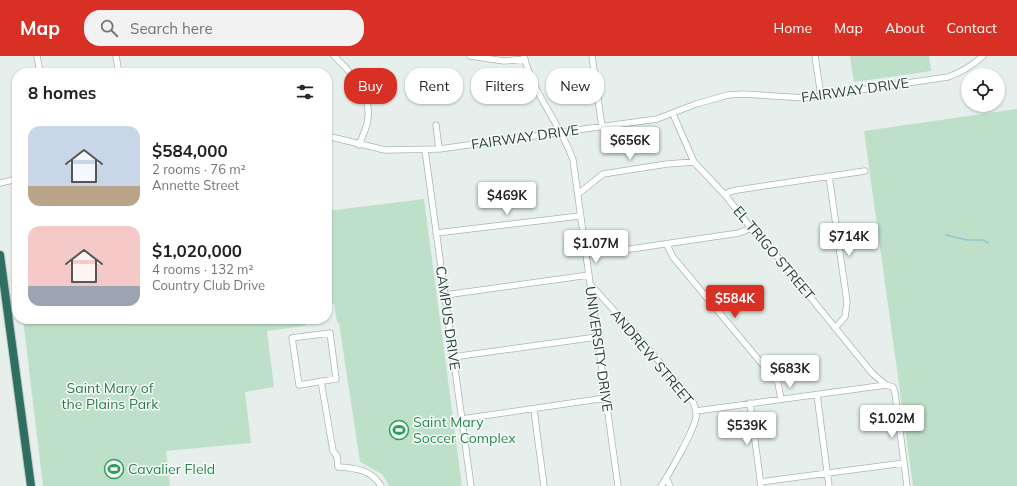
<!DOCTYPE html>
<meta charset="utf-8">
<style>
body{margin:0;font-family:Mulish,sans-serif;background:#f2f2f2;color:#202124;height:100vh;display:flex;flex-direction:column;font-size:15px;white-space:nowrap}
*{box-sizing:border-box;margin:0}
p{font-size:13px;color:#757577}
.icon{flex:none;width:22px;height:22px;fill:none;stroke:currentColor;stroke-width:2;stroke-linecap:round;stroke-linejoin:round}
.map{position:relative;flex:1;overflow:hidden}
.sheet{position:absolute;left:12px;top:12px;width:320px;height:256px;display:flex;flex-direction:column;background:#fff;border-radius:16px;box-shadow:0 1px 3px #0004}
.sheet>*{flex:none}
.banner{position:absolute;left:344px;top:12px;width:380px;height:36px;display:flex;gap:8px}
.fabs{position:absolute;left:961px;top:12px;display:grid;gap:8px}
.fabs a{display:grid;place-items:center;width:44px;height:44px;border-radius:50%;background:#fff;box-shadow:0 1px 3px #0004;font-size:20px}
.price{position:absolute;translate:-50% -34px;padding:0 9px;border-radius:4px;background:#fff;color:#222;font-size:13px;line-height:26px;filter:drop-shadow(0 1px 2px #0008)}
.price::after{content:'';position:absolute;left:50%;top:24px;width:12px;height:9px;margin-left:-6px;background:inherit;clip-path:polygon(0 0,100% 0,50% 100%)}
.price.selected{background:#d93025;color:#fff}
ul{padding:0;list-style:none}
li{display:flex;align-items:center;gap:12px;height:100px;padding:0 16px}
li span{display:grid;place-items:center;flex:none;width:112px;height:80px;border-radius:12px;color:#555}
li>.icon{margin-inline-start:auto}
span .icon{width:48px;height:48px;fill:#fffc;stroke-width:1}
li b{font-size:17px}
h2{display:flex;justify-content:space-between;align-items:center;height:48px;padding:0 16px;font-size:17px}
.pill{padding:0 14px;border-radius:16px;background:#fff;box-shadow:0 1px 3px #0004;font-size:14px;line-height:36px}
.pill.selected{background:#d93025;color:#fff}
header{display:flex;align-items:center;gap:24px;box-sizing:border-box;height:56px;padding:0 20px;background:#d93025;color:#fff}
header strong{font-size:19px}
nav{display:flex;gap:22px;margin-inline-start:auto;font-size:14px}
.search{width:280px;height:36px;background:#f2f2f2;display:flex;align-items:center;gap:10px;box-sizing:border-box;padding:0 14px;border-radius:16px;color:#757577;font-size:15px}
.map>svg:first-child{display:block}
.green{fill:#bfe0c8}
.lines{fill:none;stroke-linecap:round;stroke-linejoin:round}
.stream{stroke:#8ec9d4;stroke-width:1.5}
.minor-casing{stroke:#a8b8b2;stroke-width:7}
.highway-casing{stroke:#c2cac8;stroke-width:10}
.minor{stroke:#fff;stroke-width:5.5}
.highway{stroke:#2f6f62;stroke-width:8}
.labels{text-anchor:middle;stroke-width:3;stroke-linejoin:round;paint-order:stroke}
.street-label{font-size:14px;fill:#24423a;stroke:#f7fbf9}
.park-label{font-size:14px;fill:#2d7a4b;stroke:#f7fbf9}
.leisure-label{font-size:14px;fill:#27864d;stroke:#f7fbf9;text-anchor:start}
</style>
<header>
<strong>Map</strong>
<div class="search"><svg class="icon" aria-label="search" viewBox="0 0 24 24"><circle cx="10" cy="10" r="6"/><path d="M15 15l6 6"/></svg>Search here</div>
<nav><a>Home</a><a>Map</a><a>About</a><a>Contact</a></nav>
</header>
<div class="map">
<svg width="1017" height="430" viewBox="0 0 1017 430">
<rect width="100%" height="100%" fill="#e6efeb"/>
<path class="green" d="M850,0h79l2,15 -77,11z
M1017,53v377h-104l-49,-355z
M424,143l38,287h-73l-7,-12 -22,-12 -21,-139 -2,-1 -3,-18h-7v-93z
M23,263h285v2l-3,5 -38,5 7,56 -29,5 6,51 -85,8 4,35h-127z"/>
<g class="lines">
<path class="stream" d="M946,179l21,5h16l5,3"/>
<defs>
<path id="minor" d="M37,0l3,17
M116,0l3,17
M334,0c18,17 40,40 33,68 -2,7 -5,14 -8,21
M470,0l34,5 21,-2
M524,0c9,39 37,68 49,104l45,326
M592,0l10,71
M815,0l6,40
M673,58l21,48 32,34 25,32 12,11 109,134 14,12
M436,69l3,24
M327,80l58,14 54,-1 218,-30 39,-15 32,-9 15,-1 62,4 143,-21c14,-5 24,-11 35,-21
M425,94l46,336
M829,120l18,126 -2,15 -10,11
M0,127l17,-4
M578,138l25,-20 64,-10 27,-2
M726,140l3,-4 8,-2 128,-19
M436,177l144,-17
M584,183l33,12 122,-18 12,-5
M667,189l6,12 105,126 3,16
M591,229l49,54 53,63c2,5 4,10 3,15 -2,14 -27,57 -35,69
M445,239l144,-20
M330,277l6,46 -37,6 -7,-47z
M453,301l144,-20
M321,325l12,70 4,5 1,11c18,1 34,3 43,19
M817,339l12,91
M750,347l11,83
M534,354l10,76
M696,355l190,-26 7,2 2,6 12,93
M462,363l144,-21
M666,422l4,8
M760,426l144,-19"/>
<path id="highway" d="M0,199l31,231"/>
</defs>
<use href="#minor" class="minor-casing"/>
<use href="#highway" class="highway-casing"/>
<use href="#minor" class="minor"/>
<use href="#highway" class="highway"/>
</g>
<defs>
<symbol id="stadium-ring" viewBox="-11 -11 22 22"><circle r="9.5" fill="#f7fbf9" stroke="#2e9e5b" stroke-width="1.5"/><path d="M0-5a6.5 5 0 1 0 0 10a6.5 5 0 1 0 0-10ZM-3.5-1.8h7v3.6h-7Z" fill="#2e9e5b"/></symbol>
</defs>
<g fill-rule="evenodd">
<use href="#stadium-ring" x="388" y="363" width="22" height="22"/>
<use href="#stadium-ring" x="103" y="402" width="22" height="22"/>
</g>
<g class="labels">
<g class="street-label">
<text transform="translate(855 34) rotate(-8)" y="5">FAIRWAY DRIVE</text>
<text transform="translate(525 81) rotate(-8)" y="5">FAIRWAY DRIVE</text>
<text transform="translate(774 197) rotate(50)" y="5">EL TRIGO STREET</text>
<text transform="translate(448 262) rotate(82)" y="5">CAMPUS DRIVE</text>
<text transform="translate(599 293) rotate(82)" y="5">UNIVERSITY DRIVE</text>
<text transform="translate(652 301) rotate(50)" y="5">ANDREW STREET</text>
</g>
<g class="park-label">
<text x="110" y="337">Saint Mary of<tspan x="110" dy="16">the Plains Park</tspan></text>
</g>
<g class="leisure-label">
<text x="413" y="371">Saint Mary<tspan x="413" dy="16">Soccer Complex</tspan></text>
<text x="128" y="418">Cavalier FIeld</text>
</g>
</g>
</svg>
<div class="fabs">
<a><svg class="icon" aria-label="locate" viewBox="0 0 24 24"><circle cx="12" cy="12" r="6"/><path d="M12 2v4M12 18v4M2 12h4M18 12h4"/></svg></a>
</div>
<b class="price" style="left:630px;top:105px">$656K</b>
<b class="price" style="left:507px;top:160px">$469K</b>
<b class="price" style="left:849px;top:201px">$714K</b>
<b class="price" style="left:596px;top:208px">$1.07M</b>
<b class="price selected" style="left:735px;top:263px">$584K</b>
<b class="price" style="left:790px;top:333px">$683K</b>
<b class="price" style="left:892px;top:383px">$1.02M</b>
<b class="price" style="left:747px;top:390px">$539K</b>
<div class="banner">
<a class="pill selected">Buy</a>
<a class="pill">Rent</a>
<a class="pill">Filters</a>
<a class="pill">New</a>
</div>
<section class="sheet">
<h2>8 homes<svg class="icon" aria-label="filters" viewBox="0 0 24 24"><path d="M4 7h16M4 17h16"/><circle cx="9" cy="7" r="2"/><circle cx="15" cy="17" r="2"/></svg></h2>
<ul>
<li><span style="background:linear-gradient(#c9d6e8 75%,#b9a48a 0)"><svg class="icon" aria-label="home" viewBox="0 0 24 24"><path d="M3 11l9-7 9 7M6 9v11h12V9"/></svg></span><div><b>$584,000</b><p>2 rooms · 76 m²</p><p>Annette Street</p></div></li>
<li><span style="background:linear-gradient(#f6c9c9 75%,#9aa5b1 0)"><svg class="icon" aria-label="home" viewBox="0 0 24 24"><path d="M3 11l9-7 9 7M6 9v11h12V9"/></svg></span><div><b>$1,020,000</b><p>4 rooms · 132 m²</p><p>Country Club Drive</p></div></li>
</ul>
</section>
</div>
